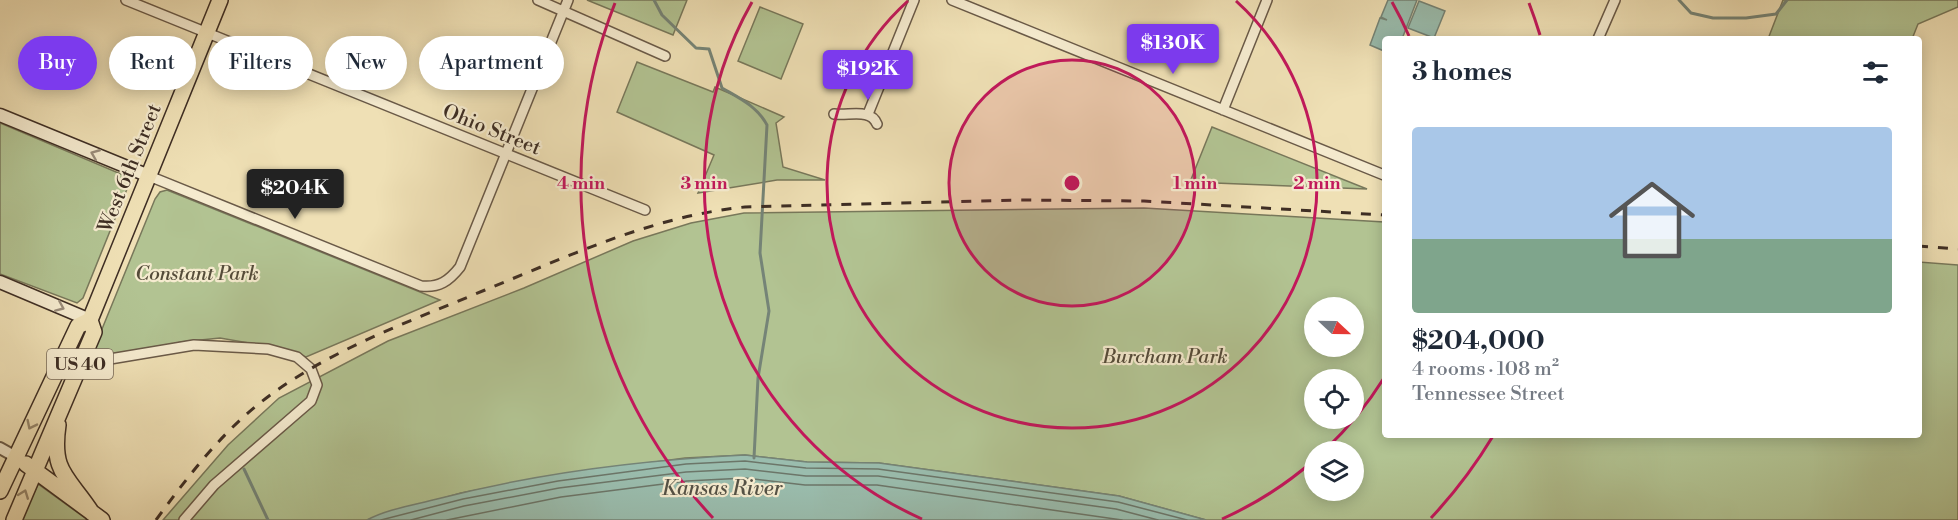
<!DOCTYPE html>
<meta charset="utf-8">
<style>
body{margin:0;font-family:"Libre Bodoni",serif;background:#f2f2f3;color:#1f2937;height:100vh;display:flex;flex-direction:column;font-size:22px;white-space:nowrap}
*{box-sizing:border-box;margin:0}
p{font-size:20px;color:#747a83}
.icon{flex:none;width:33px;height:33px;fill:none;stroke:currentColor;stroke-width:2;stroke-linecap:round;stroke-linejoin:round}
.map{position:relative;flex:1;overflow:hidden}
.drawer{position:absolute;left:1382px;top:36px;width:540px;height:402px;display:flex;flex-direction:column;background:#fff;border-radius:6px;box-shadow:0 3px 15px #0003}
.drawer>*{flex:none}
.banner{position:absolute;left:18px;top:36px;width:570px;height:54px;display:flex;gap:12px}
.needle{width:39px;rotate:112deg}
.tools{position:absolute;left:1304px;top:297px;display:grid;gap:12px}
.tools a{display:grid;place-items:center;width:60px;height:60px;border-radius:50%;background:#fff;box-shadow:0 3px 15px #0003;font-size:30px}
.price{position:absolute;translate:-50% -51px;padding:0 14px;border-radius:6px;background:#7c3aed;color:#fff;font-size:20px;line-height:39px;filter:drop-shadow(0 2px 3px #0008)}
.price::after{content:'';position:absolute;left:50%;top:36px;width:18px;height:14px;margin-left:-9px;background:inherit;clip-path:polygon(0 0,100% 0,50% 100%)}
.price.current{background:#222;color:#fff}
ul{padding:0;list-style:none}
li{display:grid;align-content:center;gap:12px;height:318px;padding:0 30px}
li+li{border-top:2px solid #e0e1e3}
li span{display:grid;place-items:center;height:186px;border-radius:6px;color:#555}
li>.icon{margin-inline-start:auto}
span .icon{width:108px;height:108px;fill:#fffc;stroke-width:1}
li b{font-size:26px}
h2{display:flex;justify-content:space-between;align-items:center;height:72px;padding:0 30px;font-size:26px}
.chip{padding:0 21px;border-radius:27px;background:#fff;box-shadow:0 3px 15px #0003;font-size:21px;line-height:54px}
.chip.current{background:#7c3aed;color:#fff}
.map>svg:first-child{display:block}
.green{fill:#b2c392;stroke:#78785b;stroke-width:1.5;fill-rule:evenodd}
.water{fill:#9abdae;stroke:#758477;stroke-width:1.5}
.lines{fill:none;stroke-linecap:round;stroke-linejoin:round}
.shore{stroke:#6c7669;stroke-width:1.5}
.stream{stroke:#758477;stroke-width:3}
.minor-casing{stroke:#6a5a48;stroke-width:12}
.tertiary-casing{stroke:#6a5a48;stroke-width:14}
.secondary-casing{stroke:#3e2e24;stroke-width:15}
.trunk-casing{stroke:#3e2e24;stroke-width:18}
.minor{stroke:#f5ebcf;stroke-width:9}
.tertiary{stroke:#f5ebcf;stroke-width:10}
.secondary{stroke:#f5ebcf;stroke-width:12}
.trunk{stroke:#efe0b5;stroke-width:15}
.rail{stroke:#3e2e24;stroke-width:3;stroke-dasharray:10 10;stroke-linecap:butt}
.oneway{stroke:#9a8c7a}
.oneway2{stroke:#96876c}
.ring{fill:none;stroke:#c2185b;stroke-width:3}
.labels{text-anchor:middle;stroke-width:4.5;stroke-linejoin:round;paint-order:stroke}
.shield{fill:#f5ebcf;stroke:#756757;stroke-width:1.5}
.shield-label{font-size:18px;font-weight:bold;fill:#3e2e24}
.street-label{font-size:20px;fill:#3e2e24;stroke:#f5ebcf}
.park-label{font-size:20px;font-style:italic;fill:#554c3a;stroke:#f5ebcf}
.water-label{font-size:21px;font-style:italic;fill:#555246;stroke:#f5ebcf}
.centre{fill:#c2185b;stroke:#f5ebcf;stroke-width:3}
.ring-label{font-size:18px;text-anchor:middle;font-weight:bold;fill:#c2185b;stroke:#f5ebcf;stroke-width:4.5;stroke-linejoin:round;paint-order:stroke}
</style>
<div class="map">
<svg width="1958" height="520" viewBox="0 0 1958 520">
<rect width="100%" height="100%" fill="#efe0b5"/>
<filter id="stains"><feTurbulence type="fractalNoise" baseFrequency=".00333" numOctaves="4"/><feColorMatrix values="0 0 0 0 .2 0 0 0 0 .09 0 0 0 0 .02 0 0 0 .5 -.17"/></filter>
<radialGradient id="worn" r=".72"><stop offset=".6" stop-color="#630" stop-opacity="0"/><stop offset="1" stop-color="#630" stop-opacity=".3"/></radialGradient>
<path class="green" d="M587,0h100l-14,35z
M1783,0h175v7l-40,17 -6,15h-144z
M760,7l43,17 -22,55 -43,-18z
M637,62l76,30 2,-5 69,30 -8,6 7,44 42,13h-48l-79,13 16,-38 -97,-43z
M0,123l128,54 1,7 -46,114 -6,5 -77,-29z
M1212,127l155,62 -177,-7z
M167,190l273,110 -134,57 -22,-8 -64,-11 -39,4 -33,8 -57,6 64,-157 5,-7z
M1144,208l240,14v213h534l1,-173 39,3v255h-752l-87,-24 -240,-33 -72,-1 -62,-7 -60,3 -128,17 -96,18 -94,27h-204l65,-75 51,-47 109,-57 136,-53 109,-47 58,-18 53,-10zM1314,308h39v38h-39zM1314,380h39v38h-39zM1314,452h39v38h-39z
M38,484l50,36h-67z"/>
<path class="water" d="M1388,0h29l-15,39h-18v12l-14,-6 10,-27 7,2 -6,-3z
M1419,1l26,10 -11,27 -26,-10z
M745,455l62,7 72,1 240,33 87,24h-839c21,-11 47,-15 70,-21 100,-26 205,-39 308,-44z"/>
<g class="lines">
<path class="shore" d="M381,520l82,-21 95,-18 128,-17 59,-3 61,7 72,1 240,33 69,18
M411,520l53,-14 95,-18 127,-16 59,-3 61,7h72l238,33 42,11
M447,520l114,-23 126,-16 58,-3 60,7h72l245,35"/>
<path class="stream" d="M654,0l8,15 34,33 13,1 13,39c17,10 35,18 45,37l-7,128 9,58 -11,67 -4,80
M1679,0l12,13 22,5h33l30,-4 11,-14
M244,469l24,51"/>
<defs>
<path id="minor" d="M126,0l519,210
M538,0l127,56
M952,0l432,175
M1598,39l17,-39
M1223,110l44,-110
M834,114c15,2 37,-6 43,10
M868,114l46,-114
M149,176l272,110c18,2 28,-5 39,-19l108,-267
M80,364l114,-19 74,4 29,8 14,12 6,16 -6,16 -97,84 -30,35"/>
<path id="tertiary" d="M0,448l16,9"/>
<path id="secondary" d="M0,115l149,61
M0,282l90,38"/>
<path id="trunk" d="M58,425c-7,48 10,51 34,88
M26,464l76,56
M0,491l78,-165 12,-6 130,-320
M14,520l80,-188 -4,-12"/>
</defs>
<use href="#minor" class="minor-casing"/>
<use href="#tertiary" class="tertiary-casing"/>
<use href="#secondary" class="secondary-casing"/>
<use href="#trunk" class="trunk-casing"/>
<use href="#minor" class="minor"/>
<use href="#tertiary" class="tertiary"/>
<use href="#secondary" class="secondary"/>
<use href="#trunk" class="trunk"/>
<path class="rail" d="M1918,246l40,3
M156,520c33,-45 67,-90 113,-124 65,-48 142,-75 216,-106 84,-34 168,-74 260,-83l276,-7 123,1 240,14"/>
</g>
<defs><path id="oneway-chevron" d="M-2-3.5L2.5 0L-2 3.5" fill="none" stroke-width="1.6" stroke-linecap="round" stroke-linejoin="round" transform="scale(1.5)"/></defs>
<g class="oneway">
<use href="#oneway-chevron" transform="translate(95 154) rotate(-158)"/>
<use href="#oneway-chevron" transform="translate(60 307) rotate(23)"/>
</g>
<g class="oneway2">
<use href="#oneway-chevron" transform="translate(31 425) rotate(116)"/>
<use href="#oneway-chevron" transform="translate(24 494) rotate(-69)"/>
</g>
<circle cx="1072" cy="183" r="123" fill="#c2185b" fill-opacity=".12"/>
<g class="ring">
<circle cx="1072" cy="183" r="123"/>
<path d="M1236 1A245 245 0 1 1 908 1"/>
<path d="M1384 378A368 368 0 0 1 1325 450M1313 461A368 368 0 0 1 1222 519M922 519A368 368 0 0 1 752 2M1392 2A368 368 0 0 1 1409 36"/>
<path d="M1493 436A491 491 0 0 1 1431 518M713 518A491 491 0 0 1 615 3M1529 3A491 491 0 0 1 1540 35"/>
</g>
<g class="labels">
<rect class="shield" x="47" y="349" width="66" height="30" rx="4.5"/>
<g class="shield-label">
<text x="80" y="370">US 40</text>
</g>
<g class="street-label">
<text transform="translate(492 129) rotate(22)" y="7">Ohio Street</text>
<text transform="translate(129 168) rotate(-68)" y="7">West 6th Street</text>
</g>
<g class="park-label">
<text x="197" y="280">Constant Park</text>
<text x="1165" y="363">Burcham Park</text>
</g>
<g class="water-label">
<text x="722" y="495">Kansas River</text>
</g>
</g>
<circle cx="1072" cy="183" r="9" class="centre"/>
<g class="ring-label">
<text x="1195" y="189">1 min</text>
<text x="1317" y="189">2 min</text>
<text x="704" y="189">3 min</text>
<text x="581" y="189">4 min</text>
</g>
<rect width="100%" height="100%" filter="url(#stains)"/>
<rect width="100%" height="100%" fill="url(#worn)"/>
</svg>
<div class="tools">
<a><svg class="needle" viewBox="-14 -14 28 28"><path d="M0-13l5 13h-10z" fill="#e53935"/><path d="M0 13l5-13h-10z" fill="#747a83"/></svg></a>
<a><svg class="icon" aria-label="locate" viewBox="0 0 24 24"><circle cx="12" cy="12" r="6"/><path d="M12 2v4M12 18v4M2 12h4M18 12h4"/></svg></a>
<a><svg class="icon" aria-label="layers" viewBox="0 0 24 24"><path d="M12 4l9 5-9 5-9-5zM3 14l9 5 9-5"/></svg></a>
</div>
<b class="price" style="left:1173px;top:75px">$130K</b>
<b class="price" style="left:868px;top:101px">$192K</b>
<b class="price current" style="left:295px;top:220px">$204K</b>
<div class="banner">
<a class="chip current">Buy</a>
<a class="chip">Rent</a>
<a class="chip">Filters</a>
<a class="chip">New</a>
<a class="chip">Apartment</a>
</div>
<section class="drawer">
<h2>3 homes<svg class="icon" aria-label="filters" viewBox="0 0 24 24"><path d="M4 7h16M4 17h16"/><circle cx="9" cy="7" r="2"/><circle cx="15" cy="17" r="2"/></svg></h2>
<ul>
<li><span style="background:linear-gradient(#a9c7e8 60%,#7fa58c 0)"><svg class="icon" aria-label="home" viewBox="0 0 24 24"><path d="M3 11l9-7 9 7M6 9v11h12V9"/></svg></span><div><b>$204,000</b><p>4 rooms · 108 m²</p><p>Tennessee Street</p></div></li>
</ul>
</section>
</div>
